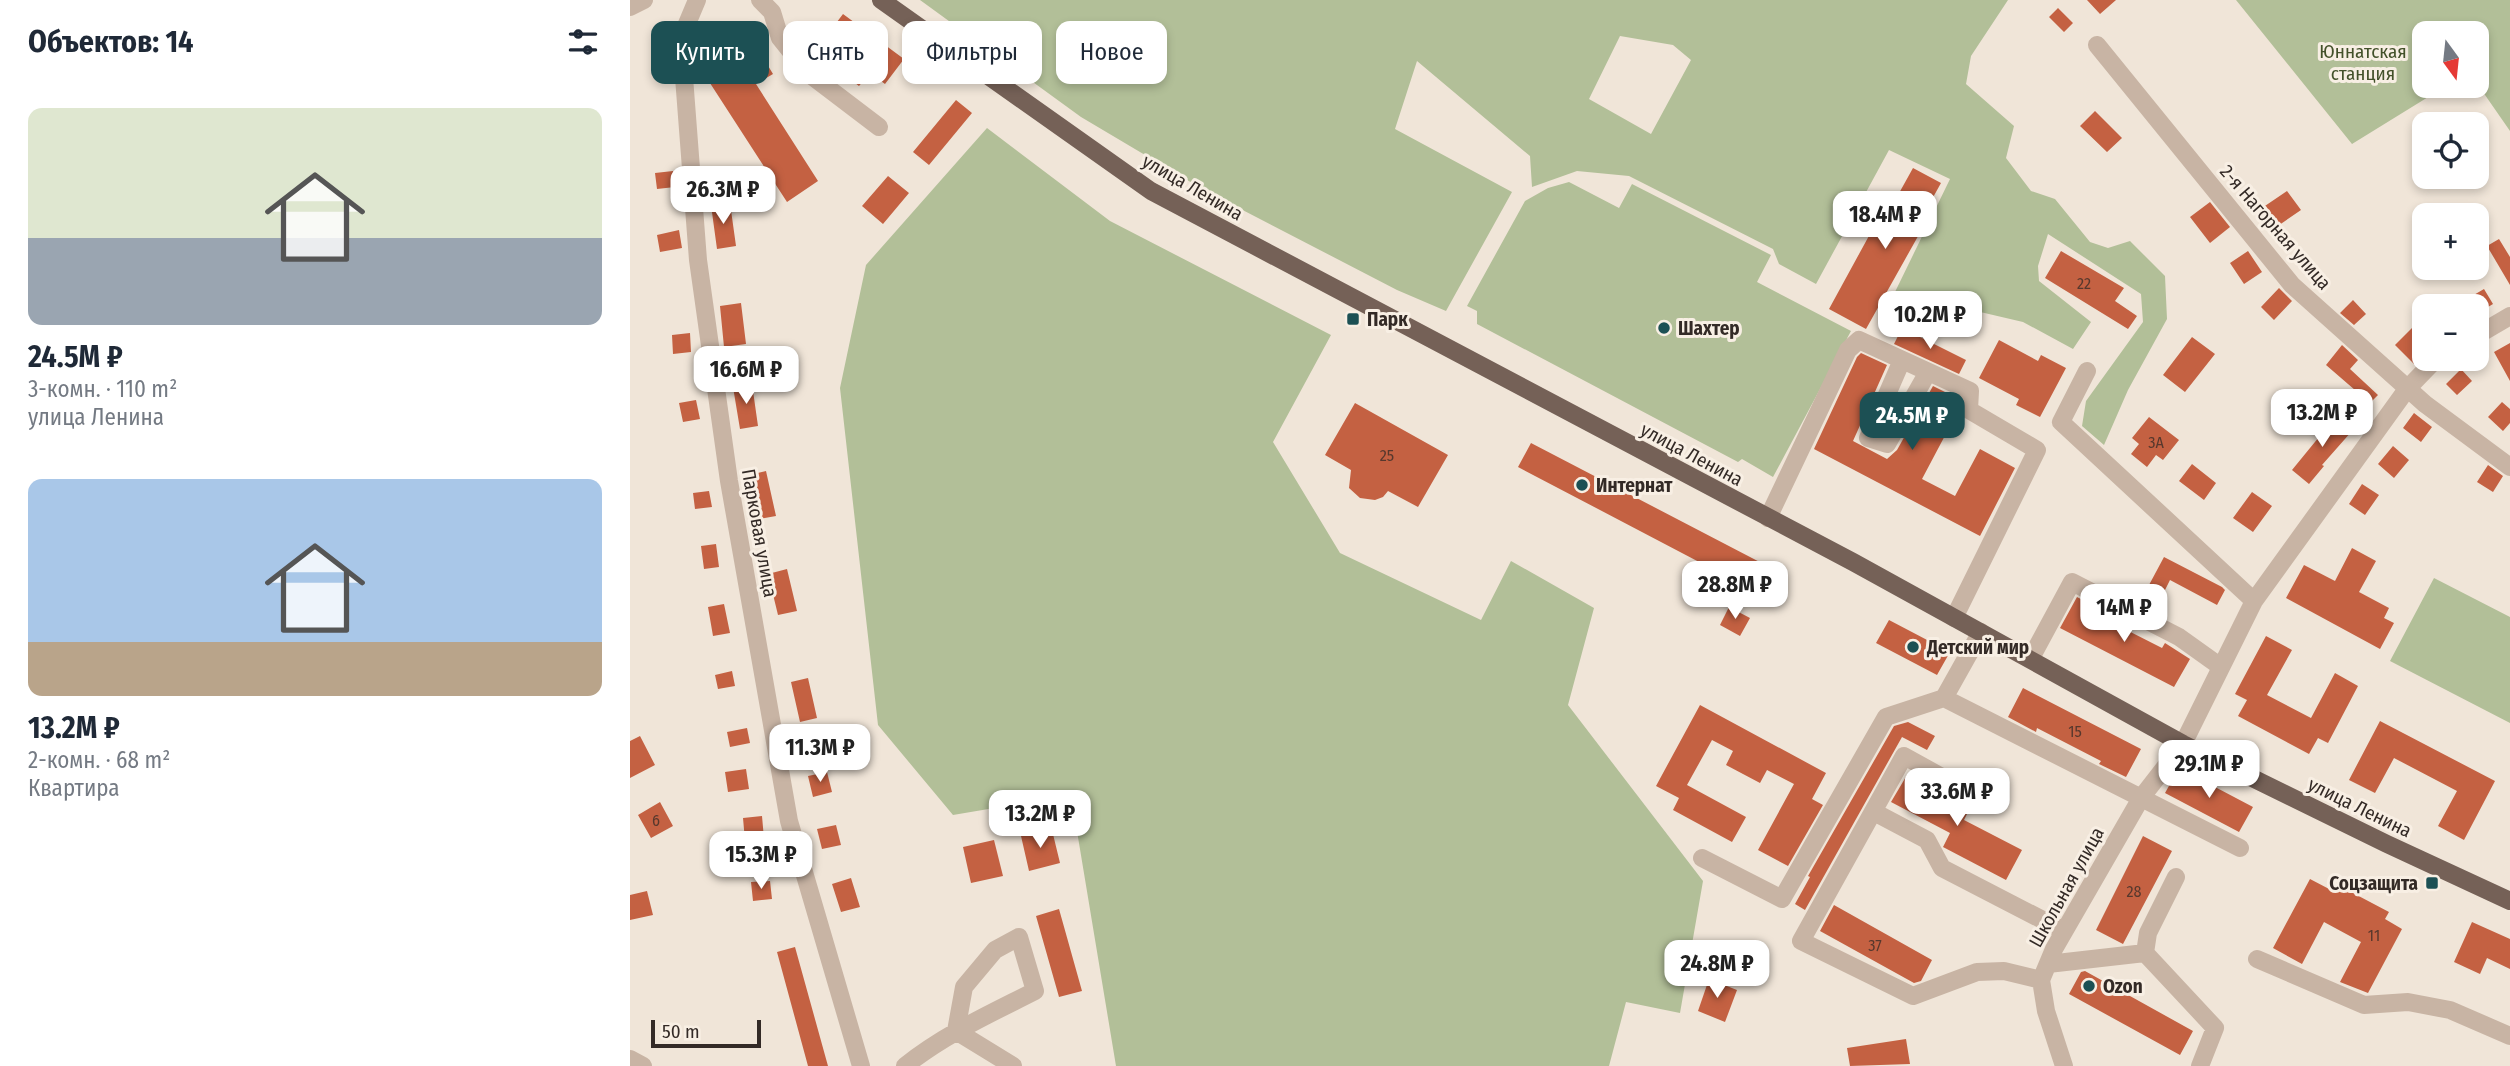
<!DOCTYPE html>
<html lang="ru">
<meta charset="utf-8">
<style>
body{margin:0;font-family:"Fira Sans Condensed",sans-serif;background:#f2f2f3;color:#1f2937;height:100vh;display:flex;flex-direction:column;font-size:26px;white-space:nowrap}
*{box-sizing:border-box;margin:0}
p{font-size:23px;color:#747a83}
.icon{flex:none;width:38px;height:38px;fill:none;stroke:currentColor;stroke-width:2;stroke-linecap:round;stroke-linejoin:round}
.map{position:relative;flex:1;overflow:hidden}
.drawer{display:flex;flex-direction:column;background:#fff;width:630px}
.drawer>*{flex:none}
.top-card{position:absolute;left:21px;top:21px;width:665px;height:63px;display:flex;gap:14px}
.needle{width:46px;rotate:165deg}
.buttons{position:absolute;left:1782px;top:21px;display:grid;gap:14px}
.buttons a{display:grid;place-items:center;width:77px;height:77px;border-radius:14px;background:#fff;box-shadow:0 4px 10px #0003;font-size:35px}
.scale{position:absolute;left:21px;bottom:18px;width:110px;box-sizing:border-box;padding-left:7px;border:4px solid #332a26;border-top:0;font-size:19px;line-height:24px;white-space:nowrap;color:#332a26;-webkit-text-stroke:5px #f8efe4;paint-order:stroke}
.price{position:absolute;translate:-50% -60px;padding:0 16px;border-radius:14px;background:#fff;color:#222;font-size:23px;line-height:46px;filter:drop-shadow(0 2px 4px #0008)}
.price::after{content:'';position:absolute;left:50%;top:42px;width:21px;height:16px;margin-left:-10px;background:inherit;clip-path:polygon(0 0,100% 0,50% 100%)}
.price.active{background:#1c5054;color:#fff}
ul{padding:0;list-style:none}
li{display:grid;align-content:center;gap:14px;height:371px;padding:0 28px}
li span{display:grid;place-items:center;height:217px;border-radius:14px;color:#555}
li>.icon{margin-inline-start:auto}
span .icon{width:126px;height:126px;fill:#fffc;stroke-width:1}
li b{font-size:30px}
h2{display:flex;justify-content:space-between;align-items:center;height:84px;padding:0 28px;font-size:30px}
.tag{padding:0 24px;border-radius:14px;background:#fff;box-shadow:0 4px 10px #0003;font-size:24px;line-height:63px}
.tag.active{background:#1c5054;color:#fff}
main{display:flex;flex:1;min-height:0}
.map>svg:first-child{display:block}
.green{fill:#b2bf98;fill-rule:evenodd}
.building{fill:#c46142}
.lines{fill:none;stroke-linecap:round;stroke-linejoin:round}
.minor{stroke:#c8b4a4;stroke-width:18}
.major{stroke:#756157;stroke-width:18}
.poi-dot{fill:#1c5054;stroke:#f8efe4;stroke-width:2.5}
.labels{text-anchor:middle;stroke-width:6;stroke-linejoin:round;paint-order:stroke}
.number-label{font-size:16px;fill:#57382d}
.park-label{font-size:19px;fill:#43512a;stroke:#f8efe4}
.street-label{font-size:19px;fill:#332a26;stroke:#f8efe4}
.poi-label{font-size:19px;font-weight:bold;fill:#332a26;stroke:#f8efe4;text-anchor:start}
</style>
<main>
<section class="drawer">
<h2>Объектов: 14<svg class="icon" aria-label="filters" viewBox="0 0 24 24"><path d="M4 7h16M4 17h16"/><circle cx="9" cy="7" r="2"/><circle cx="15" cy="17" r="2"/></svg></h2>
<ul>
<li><span style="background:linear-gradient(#dfe7d0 60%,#9aa5b1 0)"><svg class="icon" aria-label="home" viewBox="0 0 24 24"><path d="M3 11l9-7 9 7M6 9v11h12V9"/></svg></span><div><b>24.5M ₽</b><p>3-комн. · 110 m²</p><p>улица Ленина</p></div></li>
<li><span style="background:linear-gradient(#a9c7e8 75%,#b9a48a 0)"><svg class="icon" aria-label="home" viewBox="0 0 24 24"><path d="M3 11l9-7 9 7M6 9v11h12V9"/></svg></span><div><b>13.2M ₽</b><p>2-комн. · 68 m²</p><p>Квартира</p></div></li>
</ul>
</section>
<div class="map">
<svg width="1880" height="1066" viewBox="0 0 1880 1066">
<rect width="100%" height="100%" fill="#f0e5d8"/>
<path class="green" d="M290,0h1088l-37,56 -5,28 48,42 -8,32 25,33 24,8 35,43 18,6 22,-7 35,35 2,43 -39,71 -24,55 -22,-19 4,-25 57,-79 -2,-28 -93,-60 -10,32 1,15 52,41 -18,27 -50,-27 -47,-11 -46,1 -35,-20 55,-113 -61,-29 -73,134 -37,-20 -6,-15 -144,-73 -52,-5 -45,16 -2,-31 -113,-95 -22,68 117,63 -66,119 -49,-21 -193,-100 -123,-73zM990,36l53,9 18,15 -40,74 -62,-35z
M1606,0h274v131l-34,-49v-49h-52v53h22l-94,58z
M357,128l123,93 221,114 -58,107 67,111 141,67 30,-59 83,47 -26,97 135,176 -23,132 -54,-11 -17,64h-493l-45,-271 -118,20 -75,-90 -38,-337 26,-123z
M939,182l50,26 13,-24 139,71 -14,27 94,49 -78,146 -31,-18 -4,3 -261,-138v-13l-10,-5 58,-105 23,-13z
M1804,578l76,39v106l-120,-62z"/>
<path class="building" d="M1457,0h29l-16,14z
M1428,8l15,15 -9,9 -15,-15z
M213,14l61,45 -19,25 -15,-11 -11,13 -29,-22 10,-14 -16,-11z
M128,49l15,25 -17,10 62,97 -31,21 -79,-122z
M326,100l16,13 -43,52 -16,-13z
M1465,111l27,27 -15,14 -27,-26z
M1283,168l28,15 -20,36 5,3 -60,107 -37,-20 59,-108 5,3z
M43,171l2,16 -18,2 -2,-16z
M258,176l21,17 -26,31 -21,-18z
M1657,191l14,19 -29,20 -13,-20z
M1580,202l20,25 -20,16 -20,-26z
M100,203l6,43 -19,3 -6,-44z
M49,230l3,18 -22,4 -3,-17z
M1869,239l11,18v28l-23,-39z
M1431,251l63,37 -9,13 22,15 -9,13 -83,-51z
M1618,251l14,21 -18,12 -14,-21z
M1649,288l13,13 -18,19 -13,-13z
M1854,289l9,15 -15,9 -2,-7h-21z
M1723,300l13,14 -12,11 -14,-12z
M111,303l5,41 -22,3 -4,-41z
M1272,328l64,32 -7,14 -65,-30z
M1782,328l12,11v15l-10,10 -19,-19z
M60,333l1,19 -18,2 -1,-19z
M1562,337l23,17 -30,38 -22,-17z
M1369,340l39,21 3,-6 25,13 -26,49 -24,-12 3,-6 -40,-21z
M1880,343v38l-16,-29z
M1712,345l16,15 -8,9 28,26 -8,8 -44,-38z
M1231,353l26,12 -34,76 34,18 10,-9 36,-64 16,8 -2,4 11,6v7l-36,68 33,17 25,-47 35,19 -35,68 -166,-87 43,-92z
M1831,369l11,12 -15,14 -11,-11z
M122,384l6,42 -18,3 -7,-42z
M66,400l4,19 -17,3 -4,-19z
M1872,402l8,7v14l-7,8 -15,-14z
M725,403l93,52 -30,52 -30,-16 -5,6 -8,3 -15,-2 -11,-10 2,-18 -26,-15z
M1784,413l18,14 -11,15 -18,-14z
M1703,414l19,17 -30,34 2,1 -15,18 -17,-14 27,-33 -4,-3z
M1519,417l30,23 -16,20 -7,-5 -9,12 -16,-13 8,-10 -7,-6z
M901,443l244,127 -13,25 -244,-128z
M1763,446l16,14 -15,18 -16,-14z
M1562,464l24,19 -12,17 -25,-19z
M1858,465l15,11 -10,16 -16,-10z
M136,471l10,45 -17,3 -10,-44z
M1732,484l17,11 -14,20 -16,-11z
M79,491l3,16 -17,2 -2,-16z
M1622,492l20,14 -19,26 -20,-14z
M86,544l3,23 -15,2 -3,-23z
M1722,548l24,13 -17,31 30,16 -5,10 10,5 -14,26 -94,-51 18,-33 31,16z
M1534,557l58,30 3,3 -8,15 -47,-25 -7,14 -14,-9z
M157,569l10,42 -19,4 -10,-41z
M1447,597l23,12 -3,6 65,33 3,-5 25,16 -16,28 -114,-59z
M94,604l6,29 -17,3 -5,-29z
M1099,607l21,11 -10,18 -20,-11z
M1259,620l61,32 -13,23 -61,-32z
M1636,636l26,14 -25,45 44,23 24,-45 23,13 -30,57 -10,-5 -9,16 -71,-38 9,-16 -12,-6z
M102,671l3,15 -17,3 -3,-14z
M178,678l9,40 -17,4 -9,-40z
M1393,688l118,61 -15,28 -27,-13 2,-3 -64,-33 -1,4 -28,-15z
M1070,705l126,68 -14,26 11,6 -35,61 -30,-16 36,-66 -27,-14 -7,13 -34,-18 7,-14 -21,-11 -25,45 59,32 -14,25 -59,-32 6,-12 -23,-12z
M1750,721l115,60 -31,59 -26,-14 19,-35 -63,-33 -19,35 -26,-13z
M1278,722l27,14 -8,14 -25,-13 -97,173 -10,-6 15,-27 -2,-1 86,-150z
M117,728l3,15 -20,4 -3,-15z
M10,736l15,29 -25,13v-37z
M1549,768l74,39 -14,25 -74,-39z
M116,769l3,20 -21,3 -3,-20z
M197,772l5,20 -19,5 -5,-21z
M1277,775l63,33 -6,12 58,30 -16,30 -63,-33 7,-14 -59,-31z
M30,802l13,24 -22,12 -13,-23z
M132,816l3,34 -19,2 -3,-34z
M206,825l5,20 -19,4 -5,-20z
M422,830l8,33 -31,8 -8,-35z
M1513,836l29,15 -49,93 -27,-14z
M364,840l9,36 -32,7 -8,-36z
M221,878l9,29 -19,5 -9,-28z
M1680,879l21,11 3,-7 55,29 -4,7 17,10 -34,64 -28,-11 21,-40 -37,-20 -22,42 -29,-16z
M140,881l2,18 -19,2 -2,-19z
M17,891l6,24 -23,5v-25z
M1204,905l98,55 -11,21 -7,2 -94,-52z
M429,909l23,82 -23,6 -23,-81z
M1842,922l38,17v30l-23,-11 -7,16 -26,-12z
M165,947l33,119h-20l-31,-114z
M1455,971l108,60 -13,24 -111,-61 12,-22z
M1079,979l28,11 -12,32 -27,-11z
M1276,1039l4,25 -60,2 -3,-18z"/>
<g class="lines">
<path class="minor" d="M67,0l-16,38 17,222 31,221 60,340 72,245
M130,0l12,12 8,26 28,35 71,54
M0,7l14,-7
M1467,45l195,240 133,119 85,63
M1846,336l34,-20
M1272,360l-34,78 19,6 41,-72
M1457,371l-26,51 193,179
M1138,518l80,-168 11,-10 111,51 -1,19 68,40 -83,168
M1401,658l41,-76 107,55 42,30
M1314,698l296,150
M1319,781l-45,-25 -103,185 112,55 64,-24 27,-1 37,9
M1244,812l53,28 15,28 122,63
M1072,858l80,41 104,-182 58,-19 37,-66
M1546,877l-28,56 -3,20 70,75 -15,38
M1627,959l107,46 44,-3 42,8 60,26
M1418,964l97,-11
M0,1059l13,7
M275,1066c40,-32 85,-52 130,-75l-16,-54 -24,13 -31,37 -8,44 57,35
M1434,1066l-18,-55 -5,-31 13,-31 87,-151 42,-54 71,-143 153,-212 29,-30"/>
<path class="major" d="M251,0l270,191 702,371 330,182 204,100 123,57"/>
</g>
<g class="poi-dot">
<rect x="716" y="312" width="14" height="14" rx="3.5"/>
<circle cx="1034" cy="328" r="7"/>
<circle cx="952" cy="485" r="7"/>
<circle cx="1283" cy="647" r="7"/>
<rect x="1795" y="876" width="14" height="14" rx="3.5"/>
<circle cx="1459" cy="986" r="7"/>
</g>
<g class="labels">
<g class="number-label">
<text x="1454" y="289">22</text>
<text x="1526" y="448">3А</text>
<text x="757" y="461">25</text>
<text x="1445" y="737">15</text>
<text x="26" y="826">6</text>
<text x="1504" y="897">28</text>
<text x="1744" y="941">11</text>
<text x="1245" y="951">37</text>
</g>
<g class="park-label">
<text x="1733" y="58">Юннатская<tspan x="1733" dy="22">станция</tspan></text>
</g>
<g class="street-label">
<text transform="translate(563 187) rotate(30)" y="7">улица Ленина</text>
<text transform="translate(1646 227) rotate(49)" y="7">2-я Нагорная улица</text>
<text transform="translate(1062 454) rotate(28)" y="7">улица Ленина</text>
<text transform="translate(130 533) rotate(80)" y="7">Парковая улица</text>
<text transform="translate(1730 807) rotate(26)" y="7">улица Ленина</text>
<text transform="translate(1436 887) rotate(-61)" y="7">Школьная улица</text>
</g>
<g class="poi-label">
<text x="737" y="326">Парк</text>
<text x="1048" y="335">Шахтер</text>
<text x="966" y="492">Интернат</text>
<text x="1297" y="654">Детский мир</text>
<text x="1788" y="890" text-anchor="end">Соцзащита</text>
<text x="1473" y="993">Ozon</text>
</g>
</g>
</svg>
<div class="buttons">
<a><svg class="needle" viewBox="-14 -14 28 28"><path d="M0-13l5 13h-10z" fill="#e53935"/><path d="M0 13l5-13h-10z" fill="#747a83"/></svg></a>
<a><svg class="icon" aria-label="locate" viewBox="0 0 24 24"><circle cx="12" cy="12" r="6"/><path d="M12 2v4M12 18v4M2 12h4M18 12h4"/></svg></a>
<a>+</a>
<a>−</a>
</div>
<div class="scale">50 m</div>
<b class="price" style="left:93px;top:226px">26.3M ₽</b>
<b class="price" style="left:1255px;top:251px">18.4M ₽</b>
<b class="price" style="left:1300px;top:351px">10.2M ₽</b>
<b class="price" style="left:116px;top:406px">16.6M ₽</b>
<b class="price" style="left:1692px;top:449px">13.2M ₽</b>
<b class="price active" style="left:1282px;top:452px">24.5M ₽</b>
<b class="price" style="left:1105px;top:621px">28.8M ₽</b>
<b class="price" style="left:1494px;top:644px">14M ₽</b>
<b class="price" style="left:190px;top:784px">11.3M ₽</b>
<b class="price" style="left:1579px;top:800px">29.1M ₽</b>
<b class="price" style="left:1327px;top:828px">33.6M ₽</b>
<b class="price" style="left:410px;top:850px">13.2M ₽</b>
<b class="price" style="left:131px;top:891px">15.3M ₽</b>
<b class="price" style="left:1087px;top:1000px">24.8M ₽</b>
<div class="top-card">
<a class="tag active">Купить</a>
<a class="tag">Снять</a>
<a class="tag">Фильтры</a>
<a class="tag">Новое</a>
</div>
</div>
</main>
